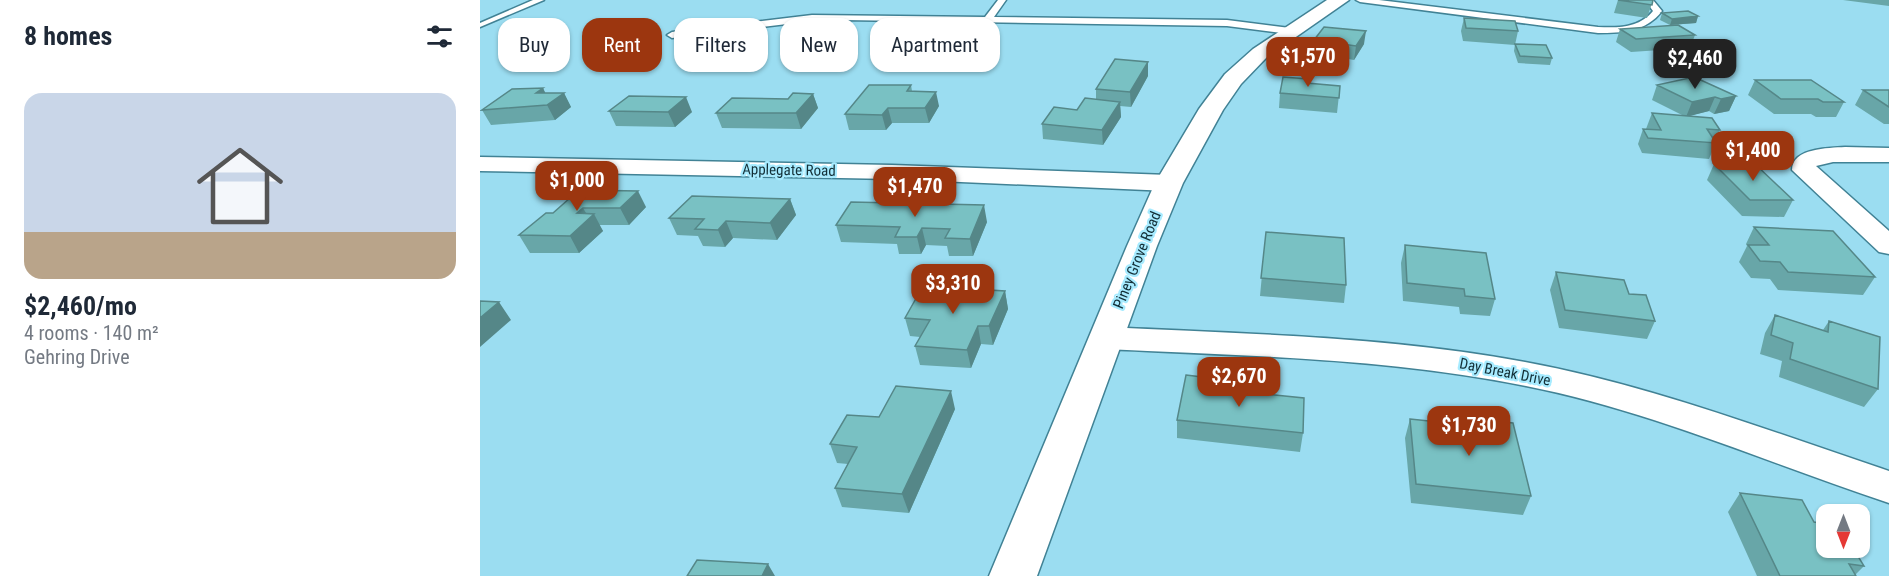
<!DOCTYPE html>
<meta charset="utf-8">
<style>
body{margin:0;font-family:"Roboto Condensed",sans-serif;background:#f2f2f3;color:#1f2937;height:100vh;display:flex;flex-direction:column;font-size:22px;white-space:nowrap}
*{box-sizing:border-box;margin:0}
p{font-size:20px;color:#747a83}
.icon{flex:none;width:33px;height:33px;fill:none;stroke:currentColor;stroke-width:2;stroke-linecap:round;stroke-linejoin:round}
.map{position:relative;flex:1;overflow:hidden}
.panel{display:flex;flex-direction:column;background:#fff;width:480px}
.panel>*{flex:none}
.hud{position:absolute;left:18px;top:18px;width:570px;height:54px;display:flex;gap:12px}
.needle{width:39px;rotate:180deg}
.buttons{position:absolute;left:1336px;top:504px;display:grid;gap:12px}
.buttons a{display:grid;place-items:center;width:54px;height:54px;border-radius:12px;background:#fff;box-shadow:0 2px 4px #0004;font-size:30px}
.price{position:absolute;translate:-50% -51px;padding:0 14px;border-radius:12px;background:#9c360f;color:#fff;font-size:20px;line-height:39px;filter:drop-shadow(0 2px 3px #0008)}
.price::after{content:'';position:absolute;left:50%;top:36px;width:18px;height:14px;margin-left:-9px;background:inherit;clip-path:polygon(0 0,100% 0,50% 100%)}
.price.on{background:#222;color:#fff}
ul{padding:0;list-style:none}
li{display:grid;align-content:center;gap:12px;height:318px;padding:0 24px}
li+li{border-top:2px solid #e0e1e3}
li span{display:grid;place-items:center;height:186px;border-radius:18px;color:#555}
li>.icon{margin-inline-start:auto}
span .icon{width:108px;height:108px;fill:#fffc;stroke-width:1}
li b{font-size:26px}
h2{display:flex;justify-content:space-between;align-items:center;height:72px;padding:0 24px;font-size:26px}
.pill{padding:0 21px;border-radius:18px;background:#fff;box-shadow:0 2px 4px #0004;font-size:21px;line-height:54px}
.pill.on{background:#9c360f;color:#fff}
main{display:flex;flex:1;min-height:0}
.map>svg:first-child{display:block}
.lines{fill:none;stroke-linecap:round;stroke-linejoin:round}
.service-casing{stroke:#418295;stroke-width:3}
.minor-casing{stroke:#418295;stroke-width:3}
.secondary-casing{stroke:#418295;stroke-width:3}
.service{fill:#fff;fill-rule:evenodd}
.minor{fill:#fff;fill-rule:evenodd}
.secondary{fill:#fff;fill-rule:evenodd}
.wall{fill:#68a6a8}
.shaded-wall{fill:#558788}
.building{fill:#79c1c3;stroke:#558788;stroke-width:1.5}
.labels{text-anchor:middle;stroke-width:4.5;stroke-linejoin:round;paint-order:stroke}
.street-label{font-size:15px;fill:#132f37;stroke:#a7ebff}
</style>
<main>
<section class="panel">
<h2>8 homes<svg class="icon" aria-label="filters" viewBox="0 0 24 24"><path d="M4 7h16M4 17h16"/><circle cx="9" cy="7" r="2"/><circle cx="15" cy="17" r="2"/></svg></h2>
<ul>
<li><span style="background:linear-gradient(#c9d6e8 75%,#b9a48a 0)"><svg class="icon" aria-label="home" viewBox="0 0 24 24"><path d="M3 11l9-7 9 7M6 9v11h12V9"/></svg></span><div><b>$2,460/mo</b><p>4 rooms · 140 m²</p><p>Gehring Drive</p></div></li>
</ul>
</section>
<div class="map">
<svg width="1409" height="576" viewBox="0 0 1409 576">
<rect width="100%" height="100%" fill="#9bddf1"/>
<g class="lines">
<defs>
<path id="service" d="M53,0h11l-64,27v-4z
M518,0h8l-12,17 233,3 63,8 4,3 -4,3 -63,-8 -383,-6 -32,1 -140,17 -5,-3 5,-3 140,-17 173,2z
M876,0h23l219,27c21,1 41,1 55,-16l-8,-11h8l9,11c-16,21 -40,22 -64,22l-238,-31z"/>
<path id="minor" d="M1365,147l44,1v14h-56l-17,4 73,65v23l-10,-2 -87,-82c0,-22 36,-22 53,-23z
M0,157l412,8 277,10 9,3 4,5 -4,5 -9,3 -277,-12 -412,-8z
M626,327c140,7 281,9 419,35 125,23 244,69 364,109v32c-121,-40 -237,-92 -363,-117 -138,-28 -280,-30 -420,-37l-11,-3 -5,-8 5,-8z"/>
<path id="secondary" d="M847,0h22l-82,57 -26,27 -18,26 -40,73 -26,63 -120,330h-48l138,-330 28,-63 44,-74 26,-35 28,-25z"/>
</defs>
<use href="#service" class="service-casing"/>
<use href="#minor" class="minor-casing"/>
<use href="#secondary" class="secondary-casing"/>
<use href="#service" class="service"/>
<use href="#minor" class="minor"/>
<use href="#secondary" class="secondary"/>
</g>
<path class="wall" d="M1138,0h35l-6,18 -33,-5z
M1363,0h46v6z
M1182,13l36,3 -2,7 -26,2 -10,-5z
M984,18l54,13 -3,14 -52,-4 -2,-10z
M1140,29l75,6 -5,13 -59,4 -15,-10z
M834,40l50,4 -10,16 -41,-7z
M1035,44l37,14 -2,7 -32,-2 -4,-12z
M668,76l-17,31 -11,-1 1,11 -18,28 -60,-6 -1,-15 35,-14 19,-11v-10z
M1275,80l89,22 -8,15h-20l-5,-3h-37l-26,-19z
M827,83l33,3 -3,27 -58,-5 1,-15z
M431,85l1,6 27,15 -10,17h-37l-6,7h-37l-4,-16z
M1177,85l79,11 -7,15 -15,3 -5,-3 -21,5 32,14 -5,11 1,2 -7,16 -67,-6 -4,-9 5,-15h3l6,-16 32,3 -32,-16z
M63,88l2,5h19l7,14 -16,13 -64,5 -9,-15z
M1383,90h26v34h-5l-29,-19z
M333,94l5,14 -17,21 -79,-1 -6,-15z
M129,111l83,1 -17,15 -59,-1z
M1234,164l79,36 -9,17 -42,-1 -35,-36z
M99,190l67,17 -17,18h-30l4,6 -24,22h-49l-11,-18 34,-22z
M310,199l6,16 -19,25 -44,-2 -8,9 -22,-1 -5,-10 -21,-1 -8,-17z
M507,222l-14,34h-24l-2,-10 -21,-1 -5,9h-22l-2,-10 -56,-2 -5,-17z
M1274,227l121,50 -12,18 -85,-5 -8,-11 -19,-1 -12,-16 8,-16 -1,-2z
M786,232l80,53 -2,18 -84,-7z
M925,245l90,54 -5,17 -30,-2 -1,-7 -56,-6 -2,-38z
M1076,272l73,22 26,27 -8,18 -88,-11 -9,-38z
M525,291l3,18 -15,36 -12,-1 -10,24 -51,-3 -5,-19 5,-9 -10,-1 -5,-18z
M1295,315l48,15 6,-9 49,68 -14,18 -85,-30 3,-16 -22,-7 5,-21z
M730,388l93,45 -3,19 -123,-14v-18z
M475,409l-46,104 -67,-6 -7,-19 13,-24 -11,-1 -7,-19 49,-27z
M930,419l62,6 2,-6 57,77 -8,19 -112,-12 -6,-65z
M1260,493l74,29 50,44 -9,9 1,1h-99l-29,-64z"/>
<path class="shaded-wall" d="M1218,16l-2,7 -26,2 2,-6z
M886,31l-2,13 -10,16 2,-14z
M668,62v14l-17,31 -1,-15z
M63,88l7,15 14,-10 7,14 -16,13 -8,-15 -11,-12z
M456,92l3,14 -10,17 -4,-15z
M333,94l5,14 -17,21 -5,-16z
M1256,96l-7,15 -15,3 7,-15z
M206,97l6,15 -17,15 -7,-15z
M1235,97l-6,14 -23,6 6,-15z
M640,102l1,15 -18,28 -1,-15z
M408,108l4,15 -6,7 -4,-15z
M158,191l8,16 -17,18 -9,-17z
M310,199l6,16 -19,25 -7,-17z
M504,205l3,17 -14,34 -3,-17z
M103,208l6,10 5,-4 9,17 -24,22 -9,-17 7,-23z
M246,221l7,17 -8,9 -7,-17z
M442,228l4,17 -5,9 -4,-17z
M525,291l3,18 -15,36 -4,-19z
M19,302l12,18 -31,27v-29z
M498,326l3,18 -10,24 -4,-18z
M471,391l4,18 -46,104 -7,-19z
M288,564l7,12h-13z"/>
<path class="building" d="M1138,0h35l-1,5z
M1208,11l10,5 -26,3 -10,-6z
M984,18l51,3 3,10 -52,-3z
M1198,25l17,10 -59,4 -16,-10z
M844,27l42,4 -10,15 -42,-6z
M1035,44l31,1 6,13 -32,-2z
M635,59l33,3 -18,30 -34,-3z
M803,77l25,2 -1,4 33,3 -1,12 -59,-5z
M1214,77l42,19 -15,3 -6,-2 -23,5 -35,-17z
M1275,80h56l33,22h-21l-5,-3h-37z
M389,85h42l-4,6 29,1 -11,16h-37l-6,7 -37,-1z
M63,88l-7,5h28l-17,12 -65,5 30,-21z
M1383,90h26v17z
M313,93l20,1 -17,19h-80l16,-15 56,1z
M149,96l57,1 -18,15 -59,-1z
M605,98l35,4 -18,28 -60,-6 12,-17 23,3z
M1172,113l60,5 8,12 -13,-1 9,14 -68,-5 -5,-9 18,1z
M1234,164h41l38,36h-43z
M99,190l59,1 -18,17h-37l-6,5 17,1 -24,22 -51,-1 27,-22h7z
M212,196l98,3 -20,24 -44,-2 -8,9 -23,-1 9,-10 -35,-1z
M371,202l133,3 -14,34 -25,-1 5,-9 -28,-1 -5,9h-22l5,-10 -64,-2z
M1274,227l79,4 42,46 -87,-5 -8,-10 -20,-1 -12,-16h21z
M786,232l78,6 2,47 -85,-7z
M925,245l81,8 9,46 -30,-3 -1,-7 -57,-6z
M1076,272l68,8 5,14 17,1 9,26 -90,-11z
M443,286l82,5 -16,35h-11l-11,24 -52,-4 15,-26 -25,-2z
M0,301l19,1 -19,16z
M1295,315l53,17 1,-11 51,16 -2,52 -88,-30 3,-16 -22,-8z
M706,375l24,3 -1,10 95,10 -1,35 -126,-13z
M416,386l55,5 -49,103 -67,-6 22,-41 -27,-3 17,-29 32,2z
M930,419l66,7 -2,-7 39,4 18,73 -115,-12z
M1260,493l62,7 12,22 13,2v24h26l11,18 -15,-2 7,12h-76z
M217,560l71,4 -6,12h-75z"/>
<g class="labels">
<g class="street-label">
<text transform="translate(309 170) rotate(1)" y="5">Applegate Road</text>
<text transform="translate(657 260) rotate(-68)" y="5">Piney Grove Road</text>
<text transform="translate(1025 372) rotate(11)" y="5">Day Break Drive</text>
</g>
</g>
</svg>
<div class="buttons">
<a><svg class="needle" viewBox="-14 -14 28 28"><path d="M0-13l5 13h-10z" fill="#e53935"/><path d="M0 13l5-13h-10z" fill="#747a83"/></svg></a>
</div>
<b class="price" style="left:828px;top:88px">$1,570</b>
<b class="price on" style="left:1215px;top:90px">$2,460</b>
<b class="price" style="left:1273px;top:182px">$1,400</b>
<b class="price" style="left:97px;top:212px">$1,000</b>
<b class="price" style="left:435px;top:218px">$1,470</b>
<b class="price" style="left:473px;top:315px">$3,310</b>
<b class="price" style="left:759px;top:408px">$2,670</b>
<b class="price" style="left:989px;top:457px">$1,730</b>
<div class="hud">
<a class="pill">Buy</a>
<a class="pill on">Rent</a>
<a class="pill">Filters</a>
<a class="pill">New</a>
<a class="pill">Apartment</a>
</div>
</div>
</main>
